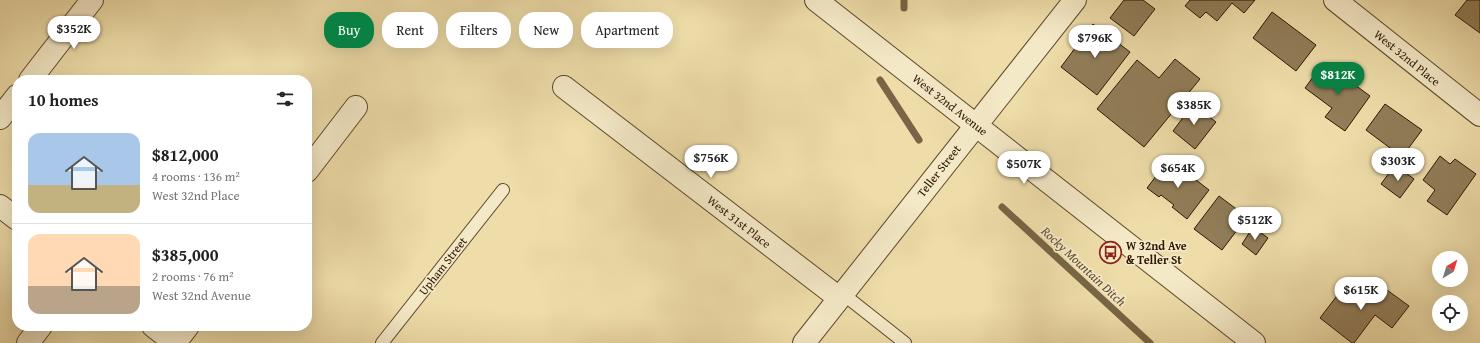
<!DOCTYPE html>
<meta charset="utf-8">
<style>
body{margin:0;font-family:"Gentium Book Plus",serif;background:#f6f6f6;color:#222;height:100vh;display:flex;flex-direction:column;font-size:15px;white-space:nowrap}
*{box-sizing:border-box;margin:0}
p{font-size:13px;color:#767676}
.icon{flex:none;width:22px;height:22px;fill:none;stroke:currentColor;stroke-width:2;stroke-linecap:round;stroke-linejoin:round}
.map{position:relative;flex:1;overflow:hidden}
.details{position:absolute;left:12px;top:75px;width:300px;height:256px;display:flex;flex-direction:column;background:#fff;border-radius:16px;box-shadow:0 4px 16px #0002}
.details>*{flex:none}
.hud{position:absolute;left:324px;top:12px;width:380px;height:36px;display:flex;gap:8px}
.needle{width:26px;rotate:38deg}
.controls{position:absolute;left:1432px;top:251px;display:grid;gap:8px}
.controls a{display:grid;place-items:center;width:36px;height:36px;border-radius:50%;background:#fff;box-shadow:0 4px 16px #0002;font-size:20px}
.price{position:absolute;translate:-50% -34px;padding:0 9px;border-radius:14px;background:#fff;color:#222;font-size:13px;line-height:26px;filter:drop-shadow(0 1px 2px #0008)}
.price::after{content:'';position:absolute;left:50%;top:24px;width:12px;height:9px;margin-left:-6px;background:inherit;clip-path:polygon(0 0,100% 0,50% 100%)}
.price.selected{background:#0b8043;color:#fff}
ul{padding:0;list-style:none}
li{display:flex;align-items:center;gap:12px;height:100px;padding:0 16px}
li+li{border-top:1px solid #e0e0e0}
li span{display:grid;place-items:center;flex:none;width:112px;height:80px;border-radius:12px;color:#555}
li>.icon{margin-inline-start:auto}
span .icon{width:48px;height:48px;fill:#fffc;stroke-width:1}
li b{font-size:17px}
h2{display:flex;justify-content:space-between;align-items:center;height:48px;padding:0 16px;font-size:17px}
.tag{padding:0 14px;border-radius:16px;background:#fff;box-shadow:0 4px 16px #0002;font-size:14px;line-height:36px}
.tag.selected{background:#0b8043;color:#fff}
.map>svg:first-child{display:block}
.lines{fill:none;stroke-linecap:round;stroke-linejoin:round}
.stream{stroke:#796545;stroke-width:7}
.building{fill:#917d59;stroke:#2d1603}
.service-casing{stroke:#5d482c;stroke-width:14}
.minor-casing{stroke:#5d482c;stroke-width:24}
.tertiary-casing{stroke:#5d482c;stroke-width:24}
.service{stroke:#f4e9c7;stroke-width:12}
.minor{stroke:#f4e9c7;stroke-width:22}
.tertiary{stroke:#f4e9c7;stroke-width:22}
.labels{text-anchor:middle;stroke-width:3.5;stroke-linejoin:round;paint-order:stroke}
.street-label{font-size:12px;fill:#2d1603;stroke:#f4e9c7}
.poi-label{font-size:12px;font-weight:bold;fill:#2d1603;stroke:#f4e9c7;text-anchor:start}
.water-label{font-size:13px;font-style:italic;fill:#604a2f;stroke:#f4e9c7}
</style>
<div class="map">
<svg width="1480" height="343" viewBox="0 0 1480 343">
<rect width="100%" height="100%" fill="#eedda9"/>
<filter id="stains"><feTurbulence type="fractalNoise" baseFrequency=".005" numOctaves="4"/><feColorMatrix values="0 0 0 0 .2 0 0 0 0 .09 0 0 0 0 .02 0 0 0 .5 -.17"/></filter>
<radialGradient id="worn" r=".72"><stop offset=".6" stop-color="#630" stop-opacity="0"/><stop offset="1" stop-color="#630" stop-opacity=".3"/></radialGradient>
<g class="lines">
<path class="stream" d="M904,8v-8
M880,80l39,60
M1002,207l148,136"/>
</g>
<path class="building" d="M1124,0h19l12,9 -21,27 -24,-18z
M1190,0h65l-11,13 -12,-10 -15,18 -11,-9 -6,6 -15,-12z
M1467,0h13v33l-25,-18z
M1272,12l44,33 -20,26 -43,-33z
M1093,24l37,28 -33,43 -36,-28z
M1175,59l25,20 -56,68 -47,-38 40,-49 22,18z
M1324,62l46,34 -25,35 -20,-14 7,-9 -27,-20z
M1193,104l23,18 -21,27 -22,-18z
M1385,104l37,26 -20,27 -36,-27z
M1440,156l10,8 5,-5 21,15 -29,41 -20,-14 8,-11 -12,-10z
M1169,159l40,31 -22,29 -15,-12 2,-2 -13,-10 -2,2 -12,-9z
M1395,165l19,14 -14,19 -19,-14z
M1219,196l28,21 -25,33 -28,-21z
M1253,227l15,11 -12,17 -14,-11z
M1349,280l29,22 9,-12 22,16 -17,22 -17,-13 -21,28h-2l-32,-25z"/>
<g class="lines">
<defs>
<path id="service" d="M843,294l62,49
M382,343l121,-153"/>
<path id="minor" d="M1335,0l145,115
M30,80l62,-80
M564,87l275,211
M0,118l17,-22
M307,171l49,-64
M0,206l17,13
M153,326l22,17
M28,343l13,-17
M175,343l13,-17"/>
<path id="tertiary" d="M816,0l438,343
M804,343l271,-343"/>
</defs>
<use href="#service" class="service-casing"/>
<use href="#minor" class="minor-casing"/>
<use href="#tertiary" class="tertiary-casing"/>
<use href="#service" class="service"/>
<use href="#minor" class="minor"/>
<use href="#tertiary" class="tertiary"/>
</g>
<defs>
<symbol id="bus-ring" viewBox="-11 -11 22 22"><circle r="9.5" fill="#f4e9c7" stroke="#8f2418" stroke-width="1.5"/><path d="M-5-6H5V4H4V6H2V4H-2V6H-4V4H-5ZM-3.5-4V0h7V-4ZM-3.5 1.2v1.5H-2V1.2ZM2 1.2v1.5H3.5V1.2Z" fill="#8f2418"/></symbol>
</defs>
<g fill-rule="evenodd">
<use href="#bus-ring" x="1098" y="240" width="25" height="25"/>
</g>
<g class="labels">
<g class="street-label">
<text transform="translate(1407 58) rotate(39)" y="4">West 32nd Place</text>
<text transform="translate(950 105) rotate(38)" y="4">West 32nd Avenue</text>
<text transform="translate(939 171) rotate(-52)" y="4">Teller Street</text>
<text transform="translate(739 222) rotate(38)" y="4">West 31st Place</text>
<text transform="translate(443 266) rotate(-52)" y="4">Upham Street</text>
</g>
<g class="poi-label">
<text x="1126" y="250">W 32nd Ave<tspan x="1126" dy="14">&amp; Teller St</tspan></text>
</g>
<g class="water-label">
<text transform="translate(1084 266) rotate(43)" y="5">Rocky Mountain Ditch</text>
</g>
</g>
<rect width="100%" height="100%" filter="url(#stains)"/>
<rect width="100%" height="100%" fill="url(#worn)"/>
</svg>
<div class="controls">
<a><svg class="needle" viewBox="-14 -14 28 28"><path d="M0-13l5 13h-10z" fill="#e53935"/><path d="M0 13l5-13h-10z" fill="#767676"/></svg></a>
<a><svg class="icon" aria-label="locate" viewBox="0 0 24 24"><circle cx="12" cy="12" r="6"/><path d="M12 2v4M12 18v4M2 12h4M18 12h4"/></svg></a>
</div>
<b class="price" style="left:74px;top:50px">$352K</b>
<b class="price" style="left:1095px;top:59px">$796K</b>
<b class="price selected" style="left:1338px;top:96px">$812K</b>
<b class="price" style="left:1194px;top:126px">$385K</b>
<b class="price" style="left:711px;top:179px">$756K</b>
<b class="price" style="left:1398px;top:182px">$303K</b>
<b class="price" style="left:1024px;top:185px">$507K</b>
<b class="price" style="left:1178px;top:189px">$654K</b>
<b class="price" style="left:1255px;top:241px">$512K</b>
<b class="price" style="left:1361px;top:311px">$615K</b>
<div class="hud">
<a class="tag selected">Buy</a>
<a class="tag">Rent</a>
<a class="tag">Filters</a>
<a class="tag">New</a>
<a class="tag">Apartment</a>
</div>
<section class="details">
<h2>10 homes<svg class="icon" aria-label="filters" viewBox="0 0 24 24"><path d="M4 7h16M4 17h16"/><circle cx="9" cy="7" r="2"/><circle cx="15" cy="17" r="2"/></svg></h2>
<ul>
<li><span style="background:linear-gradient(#a9c7e8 65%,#c2b280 0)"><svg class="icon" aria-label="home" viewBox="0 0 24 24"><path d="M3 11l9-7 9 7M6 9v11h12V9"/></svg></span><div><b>$812,000</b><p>4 rooms · 136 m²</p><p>West 32nd Place</p></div></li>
<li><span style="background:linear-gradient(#ffd9b3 65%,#b9a48a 0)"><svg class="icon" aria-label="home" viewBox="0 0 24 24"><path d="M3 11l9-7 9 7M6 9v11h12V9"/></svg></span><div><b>$385,000</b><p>2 rooms · 76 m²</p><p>West 32nd Avenue</p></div></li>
</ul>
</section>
</div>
